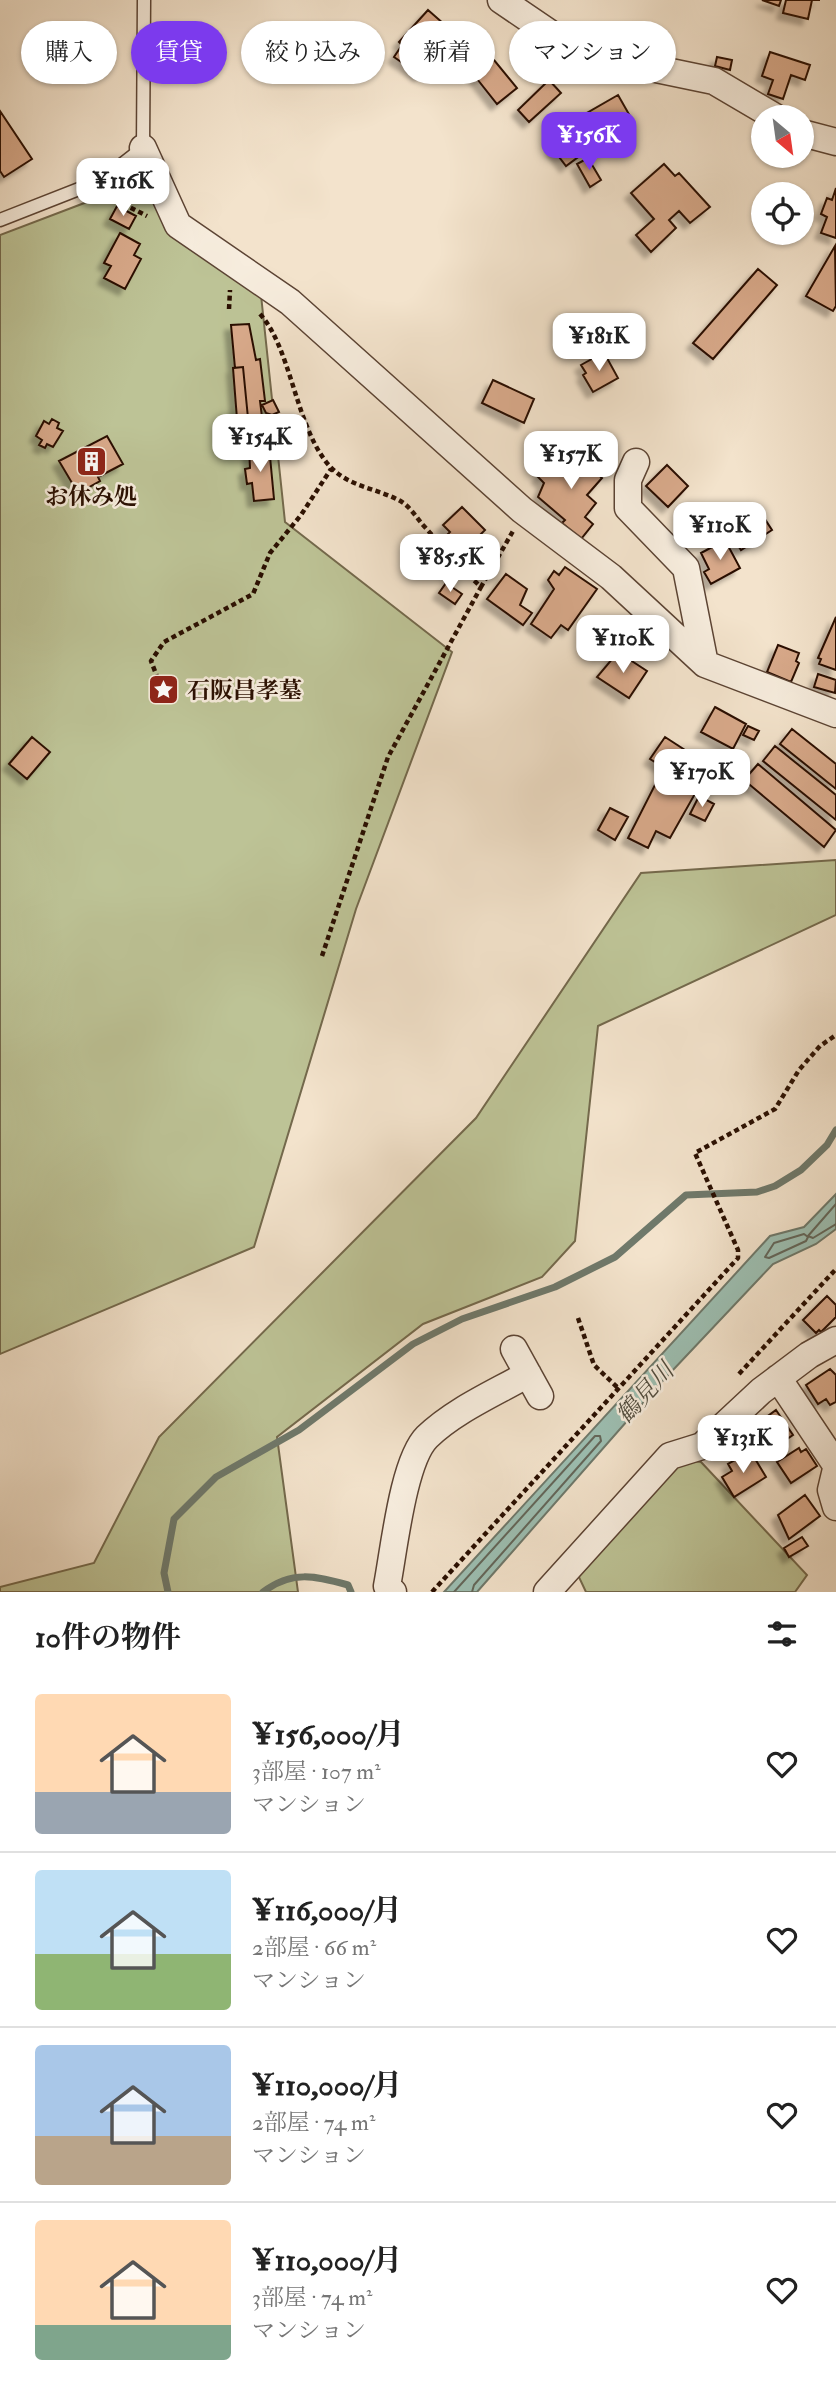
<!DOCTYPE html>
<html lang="ja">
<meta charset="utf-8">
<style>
body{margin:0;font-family:"IM FELL Double Pica","Noto Serif JP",serif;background:#f2f2f2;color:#222;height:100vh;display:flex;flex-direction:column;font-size:26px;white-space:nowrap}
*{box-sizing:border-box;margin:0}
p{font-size:23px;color:#767676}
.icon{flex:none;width:38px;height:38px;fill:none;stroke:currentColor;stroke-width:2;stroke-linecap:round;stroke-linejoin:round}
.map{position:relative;height:1592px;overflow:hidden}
.side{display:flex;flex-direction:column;background:#fff;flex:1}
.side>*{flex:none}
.hud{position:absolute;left:21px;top:21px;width:794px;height:63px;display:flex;gap:14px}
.needle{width:46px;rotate:151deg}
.buttons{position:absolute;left:751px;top:105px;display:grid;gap:14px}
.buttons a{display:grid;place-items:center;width:63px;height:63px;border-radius:50%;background:#fff;box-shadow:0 2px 5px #0004;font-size:35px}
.price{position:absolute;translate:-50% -60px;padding:0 16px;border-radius:14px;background:#fff;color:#222;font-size:23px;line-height:46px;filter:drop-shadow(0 2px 4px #0008)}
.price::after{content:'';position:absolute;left:50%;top:42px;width:21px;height:16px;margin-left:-10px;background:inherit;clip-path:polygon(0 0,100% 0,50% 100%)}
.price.selected{background:#7c3aed;color:#fff}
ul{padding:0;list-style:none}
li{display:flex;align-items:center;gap:21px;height:175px;padding:0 35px}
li+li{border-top:2px solid #e0e0e0}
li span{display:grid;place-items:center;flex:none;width:196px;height:140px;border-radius:7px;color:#555}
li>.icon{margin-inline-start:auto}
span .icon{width:84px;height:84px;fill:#fffc;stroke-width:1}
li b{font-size:30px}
h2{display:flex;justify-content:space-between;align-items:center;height:84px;padding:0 35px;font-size:30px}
.tag{padding:0 24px;border-radius:32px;background:#fff;box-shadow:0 2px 5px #0004;font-size:24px;line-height:63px}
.tag.selected{background:#7c3aed;color:#fff}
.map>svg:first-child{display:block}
.green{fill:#bdc396;stroke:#74694c;stroke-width:2}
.water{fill:#9dbfb2;stroke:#6f796b;stroke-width:2}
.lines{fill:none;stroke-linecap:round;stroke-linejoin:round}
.shore{stroke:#64675a;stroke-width:2}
.stream{stroke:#6f796b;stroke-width:7}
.building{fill:#d8a98a;stroke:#2a0f01;stroke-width:2;filter:url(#shadow)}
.service-casing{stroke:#5c4434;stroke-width:15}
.minor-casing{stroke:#5c4434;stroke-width:29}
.path{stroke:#2a0f01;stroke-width:4.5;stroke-dasharray:5 3.5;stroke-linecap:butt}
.service{stroke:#f7edde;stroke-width:12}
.minor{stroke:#f7edde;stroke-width:26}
.labels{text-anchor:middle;stroke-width:5;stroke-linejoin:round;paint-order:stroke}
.poi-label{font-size:23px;font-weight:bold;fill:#2a0f01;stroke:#f7edde}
.water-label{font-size:24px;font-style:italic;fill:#524d3f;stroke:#f7edde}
</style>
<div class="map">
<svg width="836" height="1592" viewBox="0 0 836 1592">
<defs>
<filter id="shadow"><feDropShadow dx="-6" dy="6" stdDeviation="2" flood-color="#0004"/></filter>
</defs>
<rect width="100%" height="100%" fill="#f3e3cc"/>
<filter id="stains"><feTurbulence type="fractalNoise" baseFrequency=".00286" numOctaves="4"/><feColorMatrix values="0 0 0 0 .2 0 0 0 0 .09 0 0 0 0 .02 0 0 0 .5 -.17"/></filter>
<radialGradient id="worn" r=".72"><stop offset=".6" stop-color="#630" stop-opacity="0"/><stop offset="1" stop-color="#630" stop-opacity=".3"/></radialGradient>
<path class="green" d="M143,165l30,66 88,64 24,227 167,130 -96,257 -102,338 -254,107v-1119l108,-41z
M836,860v55l-238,111 -23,215 -33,36 -119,47 -146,113 21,155h-298v-5l94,-24 65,-126 317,-319 165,-245z
M681,1459l20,3 106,113 -12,17h-209l-9,-19z"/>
<path class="water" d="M836,1194v35l-20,15 -43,20 -117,124 -179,204h-33l326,-356 34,-9z"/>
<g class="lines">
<path class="shore" d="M836,1204l-28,32 5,2 23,-14
M804,1234l4,3 -2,4 -37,17 -4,-1 9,-14z
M454,1592l141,-156h5l1,5 -127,144 -2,7"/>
<path class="stream" d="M168,1592l-4,-19 10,-54 42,-42 83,-47 114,-86 49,-25 93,-32 60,-30 71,-62 71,-3 18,-6 26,-16 26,-25 9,-15
M263,1592c29,-22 52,-16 85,-7l3,7"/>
</g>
<path class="building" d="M762,0h19l-2,6z
M786,0h34h-8l-4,19 -25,-6z
M428,10l33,29 -22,24 -5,-4 -14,16 -26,-18 8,-12 -3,-3z
M770,52l40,13 -5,15 -14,-5 -8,24 -15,-5 5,-14 -11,-4z
M717,57l15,3 -2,10 -15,-4z
M483,59l11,1 23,28 -20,16 -27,-34z
M549,80l12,13 -32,29 -11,-12z
M618,95l16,28 -47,26 -13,-23 8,-5 -2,-4z
M0,111l32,48 -28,18 -4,-6z
M573,135l12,17 -19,14 -13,-17z
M588,158l13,22 -11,7 -13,-23z
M664,164l11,12 4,-3 31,34 -20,16 -11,-12 -10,9 7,8 -25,24 -15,-17 18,-16 -23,-26z
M836,188v50l-15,-5 6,-16 -6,-3 6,-16 5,2z
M117,206l19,10 -7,13 -19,-10z
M120,233l20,11 -6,11 7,4 -16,30 -21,-11 7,-12 -7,-3z
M835,246l1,60 -3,5 -27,-15z
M758,269l19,16 -64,74 -20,-16z
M249,324l7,36 4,-1 5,42h-5l2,16 -14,1 -5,-51 -8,1 -4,-43z
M599,355l4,5 4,-2 11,20 -25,14 -10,-17 3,-2 -5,-8z
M243,367l5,51 -11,1 -4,-51z
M493,380l41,19 -10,24 -42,-20z
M273,400l6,12 -7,3 -6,-2 -4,-8z
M52,419l7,4 -2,5 6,3 -10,16 -6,-3 -2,4 -6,-3 3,-5 -6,-4 8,-15 5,3z
M107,436l16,28 -25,13 2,4 -18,10 -2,-6 -5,3 -16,-27z
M269,446l5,53 -20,2 -2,-18 -5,1 -2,-15 5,-1 -1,-20z
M574,447l19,15 -4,5 13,11 -15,17 9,8 -11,14 8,7 -12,15 -19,-16 3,-3 -27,-23 6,-14 -6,-6 10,-12 7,5z
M667,465l21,21 -20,21 -22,-21z
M462,507l23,23 -24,24 -17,-16 6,-6 -7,-7z
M757,507l15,23 -31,20 -15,-23z
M725,540l15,28 -29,16 -7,-12 5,-3 -8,-16z
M565,567l32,22 -29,41 -7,-5 -10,13 -20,-14 23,-35 -6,-9 6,-9 5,4z
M506,574l21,15 -7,16 12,8 -9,12 -36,-26z
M446,583l16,11 -7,10 -16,-11z
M836,617v53l-17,-6 2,-5 -3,-1z
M778,645l21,8 -3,8 3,2 -8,19 -24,-10z
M618,652l29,19 -18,27 -32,-21z
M818,674l18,6 -1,13 -21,-6z
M715,707l31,17 -13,25 -32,-17z
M748,726l11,5 -5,9 -11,-5z
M792,729l44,35v25l-56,-45z
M32,737l18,15 -23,27 -18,-15z
M665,737l23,15 -17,20 -21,-13z
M775,746l61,49v25l-73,-59z
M692,754l24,16 -10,16 -7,-4 -3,4 -11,-6 3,-5 -6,-4z
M758,764l78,66 -12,17 -80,-67z
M664,777l32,15 -26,46 -14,-7 -8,17 -20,-10 30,-59 4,2z
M699,796l15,8 -9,17 -15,-7z
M610,808l18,9 -13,23 -17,-10z
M827,1296l9,9v12l-15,15 -2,-2 -3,3 -13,-13z
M830,1369l6,6v27l-6,3 -4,-6 -8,5 -12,-19z
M776,1410l17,25 -27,18 -16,-24z
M743,1432l8,13 -9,5 -7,-12z
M799,1448l2,4 5,-3 11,17 -26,17 -14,-21z
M746,1454l3,5 5,-2 12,20 -32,20 -12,-20 10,-6 -4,-7z
M805,1495l15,21 -31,23 -11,-24z
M802,1537l6,9 -19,11 -5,-9z"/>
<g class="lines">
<defs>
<path id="service" d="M0,220l102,-40 41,-32 1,-148"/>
<path id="minor" d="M501,0l78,53 135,28 61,36
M802,133l34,9
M143,148l35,77 112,77 232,208 89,67 94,87 131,50
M636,462l-8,18v28l58,60 19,96
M514,1349l26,47
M778,1378l58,87
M836,1469l-5,21 5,17
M393,1592l-6,-6c7,-36 16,-125 40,-149 28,-27 68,-44 101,-63
M547,1592l123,-136 32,-10 59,-55 48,-36 27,-15"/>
</defs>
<use href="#service" class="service-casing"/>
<use href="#minor" class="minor-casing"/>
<path class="path" d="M108,196l39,20
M229,309l1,-19
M260,314c30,33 35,105 64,145 20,29 53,28 78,43 8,5 15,16 21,23 20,22 37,43 58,62l32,-56
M158,679l-7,-18 13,-19 89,-48 17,-41 31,-38 30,-46
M322,956l66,-199 93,-170
M578,1318l16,47 23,22
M739,1374l97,-105
M432,1592l306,-334v-8l-43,-97 80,-44 24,-39 21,-24 16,-11"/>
<use href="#service" class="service"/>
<use href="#minor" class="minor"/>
</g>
<defs>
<symbol id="building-square" viewBox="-11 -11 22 22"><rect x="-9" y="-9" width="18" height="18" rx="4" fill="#8f2418" stroke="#f7edde"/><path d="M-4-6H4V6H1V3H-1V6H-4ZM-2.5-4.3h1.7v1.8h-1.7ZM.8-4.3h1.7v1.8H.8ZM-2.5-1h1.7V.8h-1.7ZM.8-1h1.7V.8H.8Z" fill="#fff"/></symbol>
<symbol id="sight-square" viewBox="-11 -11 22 22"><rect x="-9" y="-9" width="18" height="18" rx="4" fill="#8f2418" stroke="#f7edde"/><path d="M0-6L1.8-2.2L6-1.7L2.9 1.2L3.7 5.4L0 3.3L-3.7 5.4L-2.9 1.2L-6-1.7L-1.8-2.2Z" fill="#fff"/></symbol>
</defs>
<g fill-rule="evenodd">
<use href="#building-square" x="74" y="444" width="35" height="35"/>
<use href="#sight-square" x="146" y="672" width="35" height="35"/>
</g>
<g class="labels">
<g class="poi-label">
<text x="91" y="504">お休み処</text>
<text x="187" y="698" text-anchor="start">石阪昌孝墓</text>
</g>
<g class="water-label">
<text transform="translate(645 1393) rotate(-48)" y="8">鶴見川</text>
</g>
</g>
<rect width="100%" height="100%" filter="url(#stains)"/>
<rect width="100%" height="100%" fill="url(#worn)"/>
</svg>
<div class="buttons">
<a><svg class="needle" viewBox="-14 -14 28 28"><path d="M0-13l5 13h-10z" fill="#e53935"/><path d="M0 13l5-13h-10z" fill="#767676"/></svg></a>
<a><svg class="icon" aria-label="locate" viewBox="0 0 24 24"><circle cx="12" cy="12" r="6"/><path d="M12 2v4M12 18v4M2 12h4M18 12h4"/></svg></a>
</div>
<b class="price selected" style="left:589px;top:172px">¥156K</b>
<b class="price" style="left:123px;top:218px">¥116K</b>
<b class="price" style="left:599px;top:373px">¥181K</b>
<b class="price" style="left:260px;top:474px">¥154K</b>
<b class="price" style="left:571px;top:491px">¥157K</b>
<b class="price" style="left:720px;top:562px">¥110K</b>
<b class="price" style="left:450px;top:594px">¥85.5K</b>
<b class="price" style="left:623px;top:675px">¥110K</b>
<b class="price" style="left:702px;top:809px">¥170K</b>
<b class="price" style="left:743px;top:1475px">¥131K</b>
<div class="hud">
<a class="tag">購入</a>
<a class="tag selected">賃貸</a>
<a class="tag">絞り込み</a>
<a class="tag">新着</a>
<a class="tag">マンション</a>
</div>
</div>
<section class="side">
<h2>10件の物件<svg class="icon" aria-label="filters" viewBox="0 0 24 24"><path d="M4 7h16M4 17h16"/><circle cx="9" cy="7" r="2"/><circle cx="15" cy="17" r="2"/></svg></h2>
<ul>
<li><span style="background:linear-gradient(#ffd9b3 70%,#9aa5b1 0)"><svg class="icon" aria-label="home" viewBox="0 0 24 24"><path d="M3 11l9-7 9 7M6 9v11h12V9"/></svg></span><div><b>¥156,000/月</b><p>3部屋 · 107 m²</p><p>マンション</p></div><svg class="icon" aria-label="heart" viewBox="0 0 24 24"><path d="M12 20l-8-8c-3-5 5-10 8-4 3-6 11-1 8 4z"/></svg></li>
<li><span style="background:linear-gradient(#bfe0f5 60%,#8fb573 0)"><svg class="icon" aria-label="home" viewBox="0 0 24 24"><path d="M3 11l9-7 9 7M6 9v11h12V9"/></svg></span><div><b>¥116,000/月</b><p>2部屋 · 66 m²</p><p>マンション</p></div><svg class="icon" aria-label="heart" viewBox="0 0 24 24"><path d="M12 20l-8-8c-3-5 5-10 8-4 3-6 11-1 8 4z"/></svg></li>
<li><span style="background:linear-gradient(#a9c7e8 65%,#b9a48a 0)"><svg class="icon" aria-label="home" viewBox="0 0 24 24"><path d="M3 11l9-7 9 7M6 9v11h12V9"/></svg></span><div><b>¥110,000/月</b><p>2部屋 · 74 m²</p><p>マンション</p></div><svg class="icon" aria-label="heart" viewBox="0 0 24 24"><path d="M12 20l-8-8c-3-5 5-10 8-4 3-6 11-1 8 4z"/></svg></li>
<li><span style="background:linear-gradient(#ffd9b3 75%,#7fa58c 0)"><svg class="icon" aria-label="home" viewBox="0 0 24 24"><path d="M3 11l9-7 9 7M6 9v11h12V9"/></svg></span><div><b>¥110,000/月</b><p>3部屋 · 74 m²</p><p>マンション</p></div><svg class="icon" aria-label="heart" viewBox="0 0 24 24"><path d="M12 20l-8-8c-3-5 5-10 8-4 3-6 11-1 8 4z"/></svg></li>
</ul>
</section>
